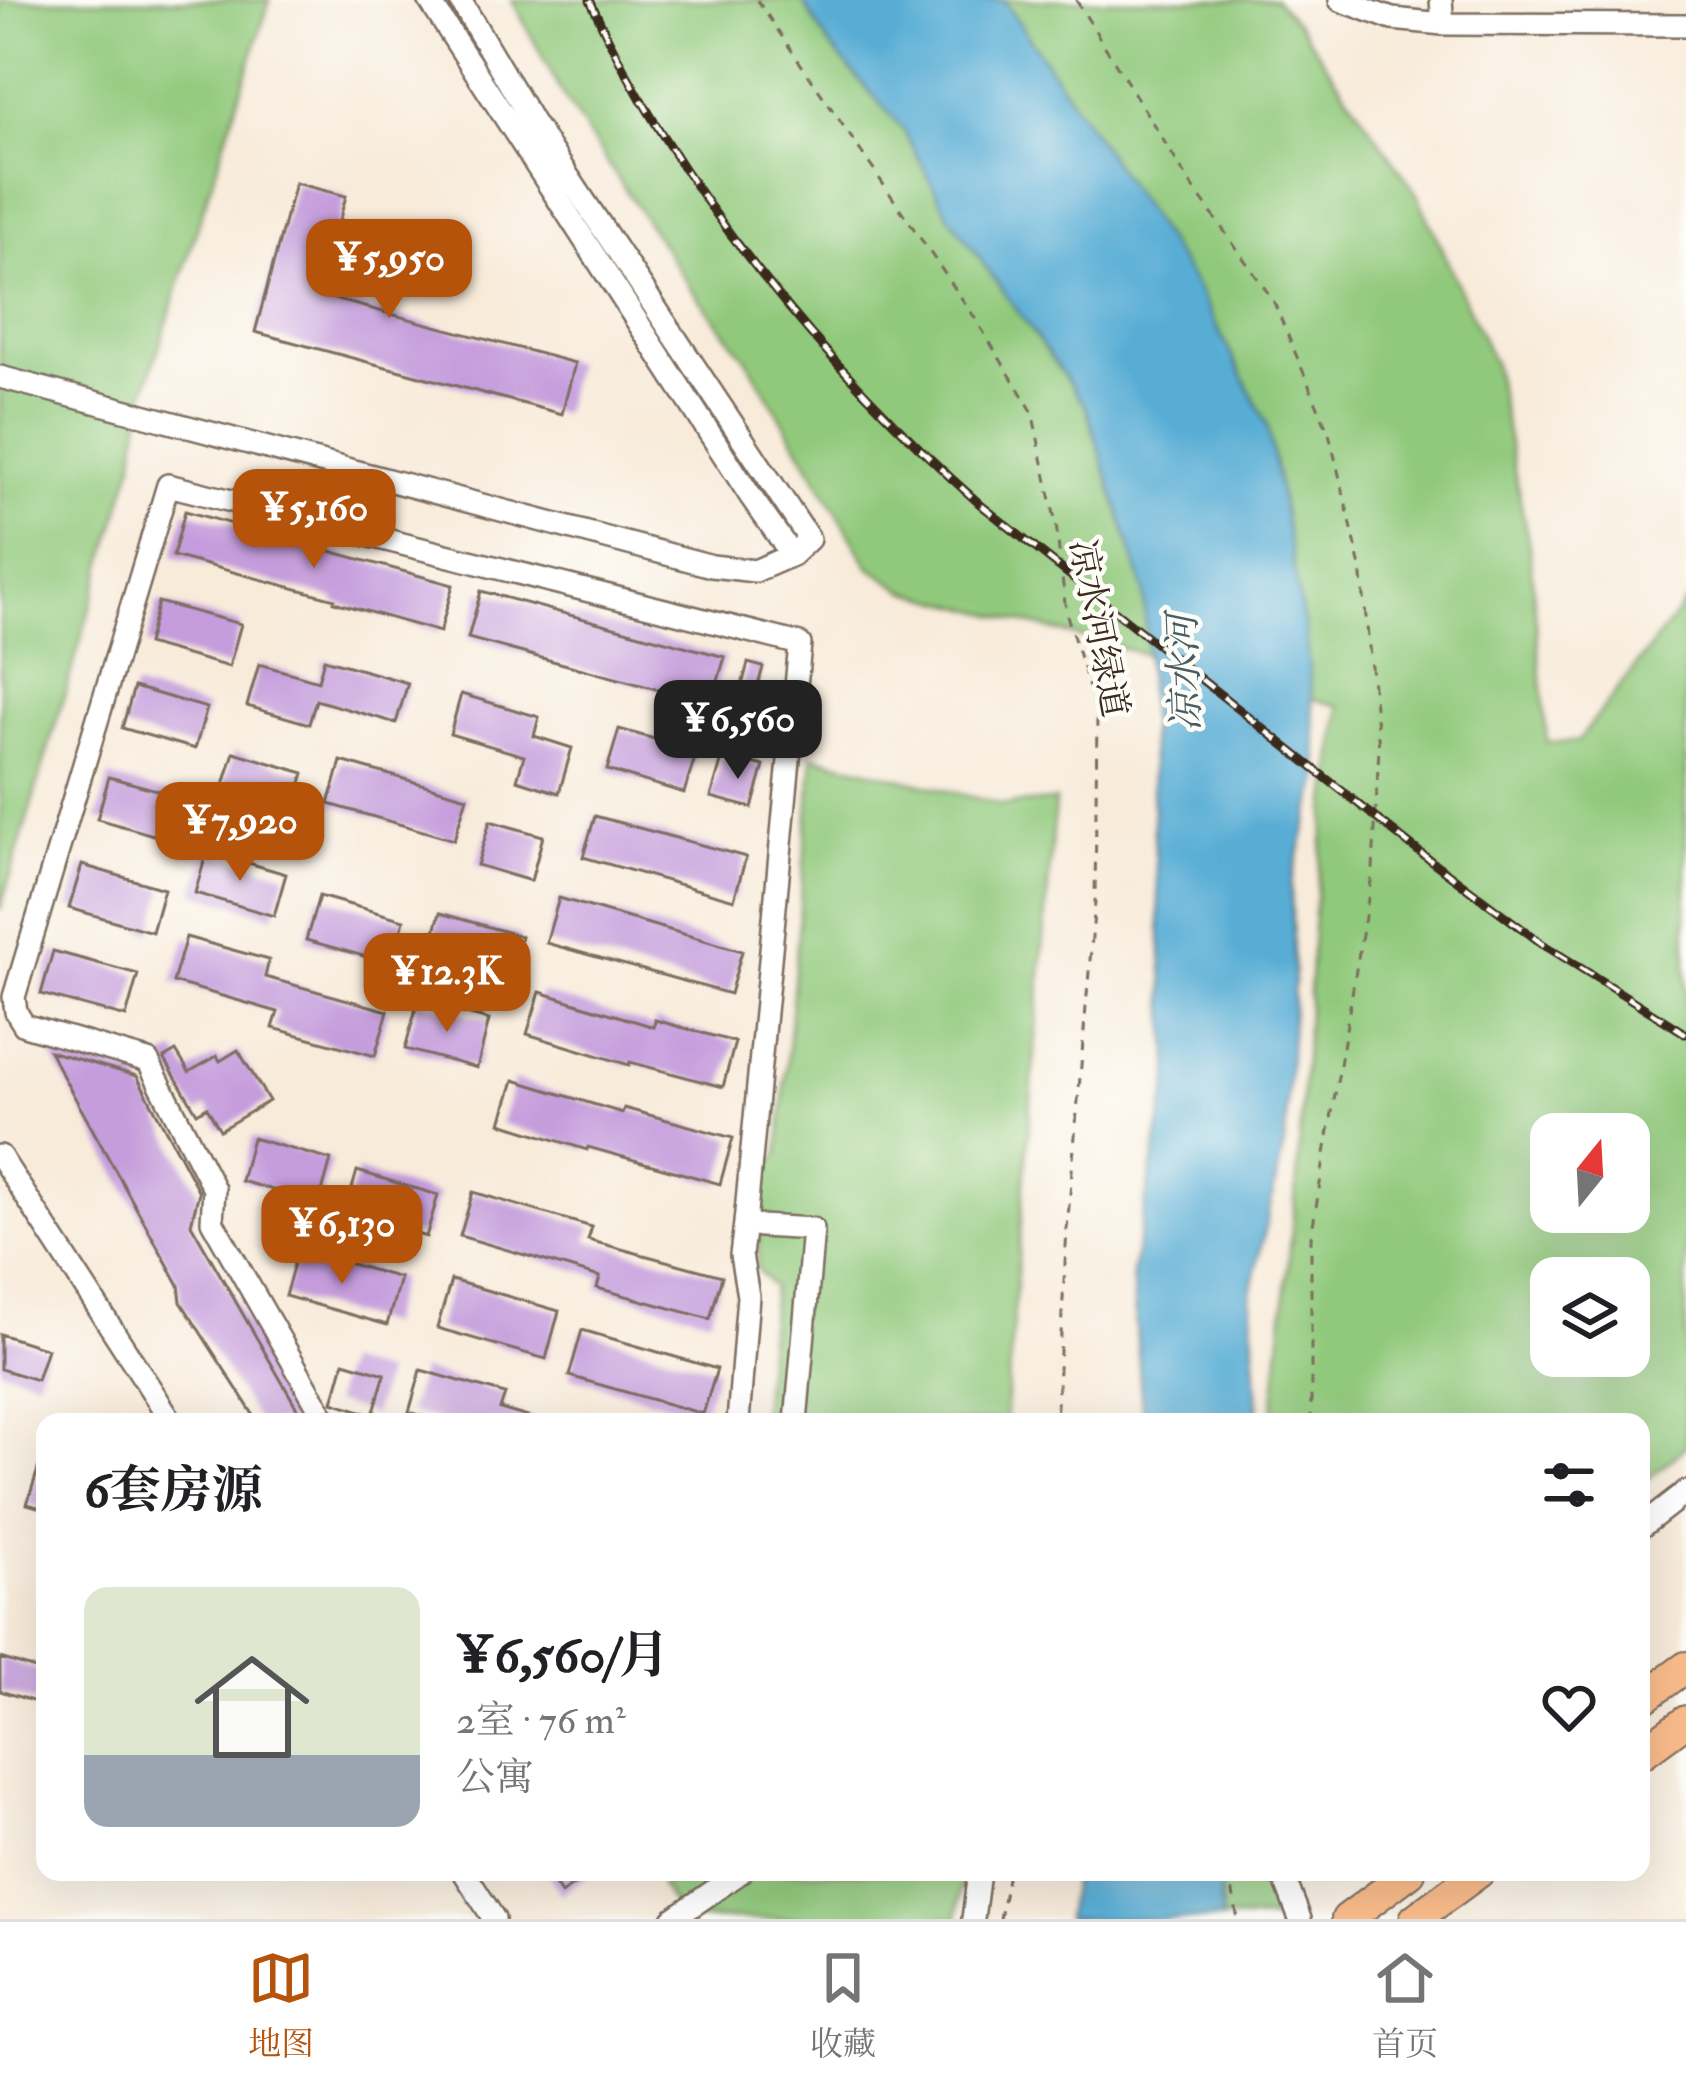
<!DOCTYPE html>
<html lang="zh">
<meta charset="utf-8">
<style>
body{margin:0;font-family:"IM FELL Double Pica","Noto Serif SC",serif;background:#f6f6f6;color:#202124;height:100vh;display:flex;flex-direction:column;font-size:45px;white-space:nowrap}
*{box-sizing:border-box;margin:0}
p{font-size:39px;color:#757577}
.icon{flex:none;width:66px;height:66px;fill:none;stroke:currentColor;stroke-width:2;stroke-linecap:round;stroke-linejoin:round}
.map{position:relative;flex:1;overflow:hidden}
.drawer{position:absolute;left:36px;top:1413px;width:1614px;height:468px;display:flex;flex-direction:column;background:#fff;border-radius:24px;box-shadow:0 12px 48px #0002}
.drawer>*{flex:none}
.needle{width:78px;rotate:18deg}
.tools{position:absolute;left:1530px;top:1113px;display:grid;gap:24px}
.tools a{display:grid;place-items:center;width:120px;height:120px;border-radius:24px;background:#fff;box-shadow:0 12px 48px #0002;font-size:60px}
.price{position:absolute;translate:-50% -102px;padding:0 27px;border-radius:24px;background:#b45309;color:#fff;font-size:39px;line-height:78px;filter:drop-shadow(0 3px 6px #0008)}
.price::after{content:'';position:absolute;left:50%;top:72px;width:36px;height:27px;margin-left:-18px;background:inherit;clip-path:polygon(0 0,100% 0,50% 100%)}
.price.on{background:#222;color:#fff}
ul{padding:0;list-style:none}
li{display:flex;align-items:center;gap:36px;height:300px;padding:0 48px}
li span{display:grid;place-items:center;flex:none;width:336px;height:240px;border-radius:24px;color:#555}
li>.icon{margin-inline-start:auto}
span .icon{width:144px;height:144px;fill:#fffc;stroke-width:1}
li b{font-size:51px}
h2{display:flex;justify-content:space-between;align-items:center;height:144px;padding:0 48px;font-size:51px}
.dock{display:flex;justify-content:space-around;align-items:center;height:168px;border-top:3px solid #e0e0e0;background:#fff;font-size:33px;color:#757577}
.dock a{display:grid;justify-items:center;gap:6px}
.dock .on{color:#b45309}
.map>svg:first-child{display:block}
.green{fill:#91c97c;stroke:#667a4d;stroke-width:3;fill-rule:evenodd}
.water{fill:#59add5;stroke:#4a6c7a;stroke-width:3}
.building{fill:#c59cdc}
.lines{fill:none;stroke-linecap:round;stroke-linejoin:round}
.minor-casing{stroke:#7d6e60;stroke-width:26}
.highway-casing{stroke:#7d6e60;stroke-width:34}
.path{stroke:#7d6e60;stroke-width:3;stroke-dasharray:9 9;stroke-linecap:butt}
.minor{stroke:#fff;stroke-width:21}
.highway{stroke:#fabc8b;stroke-width:30}
.rail-casing{stroke:#3b2a1e;stroke-width:9}
.rail{stroke:#fdfcf7;stroke-width:4.5;stroke-dasharray:14;stroke-linecap:butt}
.labels{text-anchor:middle;stroke-width:9;stroke-linejoin:round;paint-order:stroke}
.street-label{font-size:36px;fill:#3b2a1e;stroke:#fdfcf7}
.water-label{font-size:39px;font-style:italic;fill:#475e67;stroke:#fdfcf7}
</style>
<div class="map">
<svg width="1686" height="1919" viewBox="0 0 1686 1919">
<rect width="100%" height="100%" fill="#fdfcf7"/>
<filter id="ink" filterUnits="userSpaceOnUse"><feTurbulence type="fractalNoise" baseFrequency=".00833" numOctaves="2"/><feDisplacementMap in="SourceGraphic" scale="24" xChannelSelector="R" yChannelSelector="G"/><feConvolveMatrix kernelMatrix="1 2 1 2 8 2 1 2 1" color-interpolation-filters="sRGB"/></filter>
<filter id="wash" filterUnits="userSpaceOnUse"><feTurbulence type="fractalNoise" baseFrequency=".004" numOctaves="4" result="noise"/><feDisplacementMap in="SourceGraphic" scale="48" xChannelSelector="R" yChannelSelector="G"/><feGaussianBlur stdDeviation="2.7" result="paint"/><feColorMatrix in="noise" values="0 0 0 0 0 0 0 0 0 0 0 0 0 0 0 0 0 1.4 0 .05"/><feComposite in="paint" operator="in"/></filter>
<g filter="url(#wash)">
<rect width="100%" height="100%" fill="#f8ebda"/>
<path class="green" d="M0,0h270l-125,391 -12,74 -133,445z
M512,0h763l25,27 117,167 76,168 36,183 18,197 31,-1 108,-139v844l-45,39v-63h-369l25,-242 17,-266 26,-208 -435,-115 -36,-24 -123,-209 -56,-71 -125,-188zM1551,1134h78v78h-78zM1551,1278h78v78h-78z
M813,756l190,49 52,-4 -50,621h-245l13,-135 -16,-18 7,-101 15,-14z
M679,1872h283l-5,47h-275l-22,-34z
M1220,1872h52l6,7 11,40h-68z"/>
<path class="water" d="M802,0h202l192,286 71,138 38,205 15,149 -29,105 3,100 -9,157 -34,153 8,129h-116l-11,-149 38,-199 -16,-237 -10,-246 -58,-184 -138,-193 -45,-85 -74,-84z
M1073,1872h147l1,47h-155z"/>
<g id="blocks">
<path class="building" d="M295,183l51,13 -27,99 256,68 -13,51 -307,-82z
M185,511l268,74 -13,47 -106,-30 1,-3 -162,-43z
M481,591l244,66 -14,47 -243,-66z
M158,602l83,22 -12,43 -82,-23z
M324,659l84,24 -12,40 -80,-23 -7,24 -62,-18 12,-42 59,17z
M748,663l15,4 -13,48 -15,-4z
M134,687l73,21 -12,41 -73,-21z
M461,694l78,23 -5,19 38,12 -13,45 -42,-13 7,-24 -74,-22z
M619,729l78,22 -13,42 -77,-23z
M234,752l70,21 -14,46 -70,-21z
M723,755l41,11 -12,42 -41,-11z
M341,761l126,36 -13,43 -125,-36z
M109,777l81,22 -12,43 -81,-23z
M595,816l151,41 -12,43 -151,-43z
M490,821l53,15 -12,45 -54,-16z
M207,851l79,23 -12,42 -79,-23z
M82,865l82,24 -12,43 -83,-24z
M319,896l85,24 -12,44 -86,-24z
M559,898l183,53 -12,43 -184,-51z
M440,913l81,23 -12,46 -82,-23z
M186,937l83,23 -4,17 123,34 -13,45 -102,-28 5,-16 -105,-30z
M53,951l85,23 -12,43 -85,-23z
M540,992l114,35 1,-7 80,22 -12,45 -93,-25 -1,3 -102,-31z
M418,1001l71,19 -12,48 -72,-19z
M238,1050l31,51 -49,29 -13,-23 -10,6 -33,-55 12,-7 13,21 28,-16 3,5z
M49,1051l88,25 62,116 -8,32 114,198h-47l-77,-120 -2,-17z
M514,1080l108,33 2,-5 109,30 -13,46 -132,-37 -1,3 -86,-27z
M252,1138l79,22 -12,43 -78,-22z
M357,1171l81,24 -12,42 -81,-24z
M473,1192l119,35 -4,13 134,36 -12,43 -113,-31 3,-11 -140,-41z
M298,1249l102,29 -13,47 -102,-29z
M451,1280l108,31 -13,48 -109,-31z
M582,1330l135,39 -14,45 -134,-38z
M0,1334l47,15 -10,31 -37,-11z
M344,1362l41,12 -12,41 -40,-13z
M421,1370l84,24 -5,15 31,9v4h-86l-36,-10z
M42,1457l3,1v51l-18,-5z
M0,1658l45,14 -3,17 3,1v15l-45,-14z
M547,1872h46l-32,22z"/>
</g>
</g>
<g filter="url(#ink)">
<use href="#blocks" fill-opacity="0" stroke="#7d6e60" stroke-width="3"/>
<g class="lines">
<defs>
<path id="minor" d="M429,0l322,497 41,58
M1340,0l52,19 51,5 243,1
M1441,0l2,24
M0,377l712,189 43,5 37,-16 17,-16 -275,-414 -74,-125
M0,1156l172,266
M327,1422l-115,-201 2,-32 -66,-128 -124,-36 -8,-13 -2,-15 154,-512 632,159 -55,579 15,3 53,3 -17,193
M738,1422l10,-126 -7,-41 4,-32
M1641,1527l45,-35
M464,1872l30,47
M1282,1872l18,47
M673,1919l68,-47
M973,1919l6,-47"/>
<path id="highway" d="M1641,1700l45,-33
M1641,1754l45,-33
M1347,1919l63,-47
M1415,1919l64,-47"/>
</defs>
<use href="#minor" class="minor-casing"/>
<use href="#highway" class="highway-casing"/>
<path class="path" d="M757,0l216,315 59,96 24,113 10,88 31,102 -2,188 -28,327 -11,193
M1076,0l114,183 83,117 56,133 32,134 18,180 -6,122 -62,368v185
M1229,1872l9,47
M1000,1919l8,-47"/>
<use href="#minor" class="minor"/>
<use href="#highway" class="highway"/>
<defs>
<path id="rail" d="M590,0c83,186 239,371 391,505l437,346 126,94 142,89"/>
</defs>
<use href="#rail" class="rail-casing"/>
<use href="#rail" class="rail"/>
</g>
</g>
<g class="labels">
<g class="street-label">
<text transform="translate(1100 628) rotate(79)" y="13">凉水河绿道</text>
</g>
<g class="water-label">
<text transform="translate(1183 673) rotate(-92)" y="14">凉水河</text>
</g>
</g>
</svg>
<div class="tools">
<a><svg class="needle" viewBox="-14 -14 28 28"><path d="M0-13l5 13h-10z" fill="#e53935"/><path d="M0 13l5-13h-10z" fill="#757577"/></svg></a>
<a><svg class="icon" aria-label="layers" viewBox="0 0 24 24"><path d="M12 4l9 5-9 5-9-5zM3 14l9 5 9-5"/></svg></a>
</div>
<b class="price" style="left:389px;top:321px">¥5,950</b>
<b class="price" style="left:314px;top:571px">¥5,160</b>
<b class="price on" style="left:738px;top:782px">¥6,560</b>
<b class="price" style="left:240px;top:884px">¥7,920</b>
<b class="price" style="left:447px;top:1035px">¥12.3K</b>
<b class="price" style="left:342px;top:1287px">¥6,130</b>
<section class="drawer">
<h2>6套房源<svg class="icon" aria-label="filters" viewBox="0 0 24 24"><path d="M4 7h16M4 17h16"/><circle cx="9" cy="7" r="2"/><circle cx="15" cy="17" r="2"/></svg></h2>
<ul>
<li><span style="background:linear-gradient(#dfe7d0 70%,#9aa5b1 0)"><svg class="icon" aria-label="home" viewBox="0 0 24 24"><path d="M3 11l9-7 9 7M6 9v11h12V9"/></svg></span><div><b>¥6,560/月</b><p>2室 · 76 m²</p><p>公寓</p></div><svg class="icon" aria-label="heart" viewBox="0 0 24 24"><path d="M12 20l-8-8c-3-5 5-10 8-4 3-6 11-1 8 4z"/></svg></li>
</ul>
</section>
</div>
<nav class="dock">
<a class="on"><svg class="icon" aria-label="map" viewBox="0 0 24 24"><path d="M3 6l6-2 6 2 6-2v14l-6 2-6-2-6 2zM9 4v14M15 6v14"/></svg>地图</a>
<a><svg class="icon" aria-label="saved" viewBox="0 0 24 24"><path d="M7 4h10v16l-5-4-5 4z"/></svg>收藏</a>
<a><svg class="icon" aria-label="home" viewBox="0 0 24 24"><path d="M3 11l9-7 9 7M6 9v11h12V9"/></svg>首页</a>
</nav>
